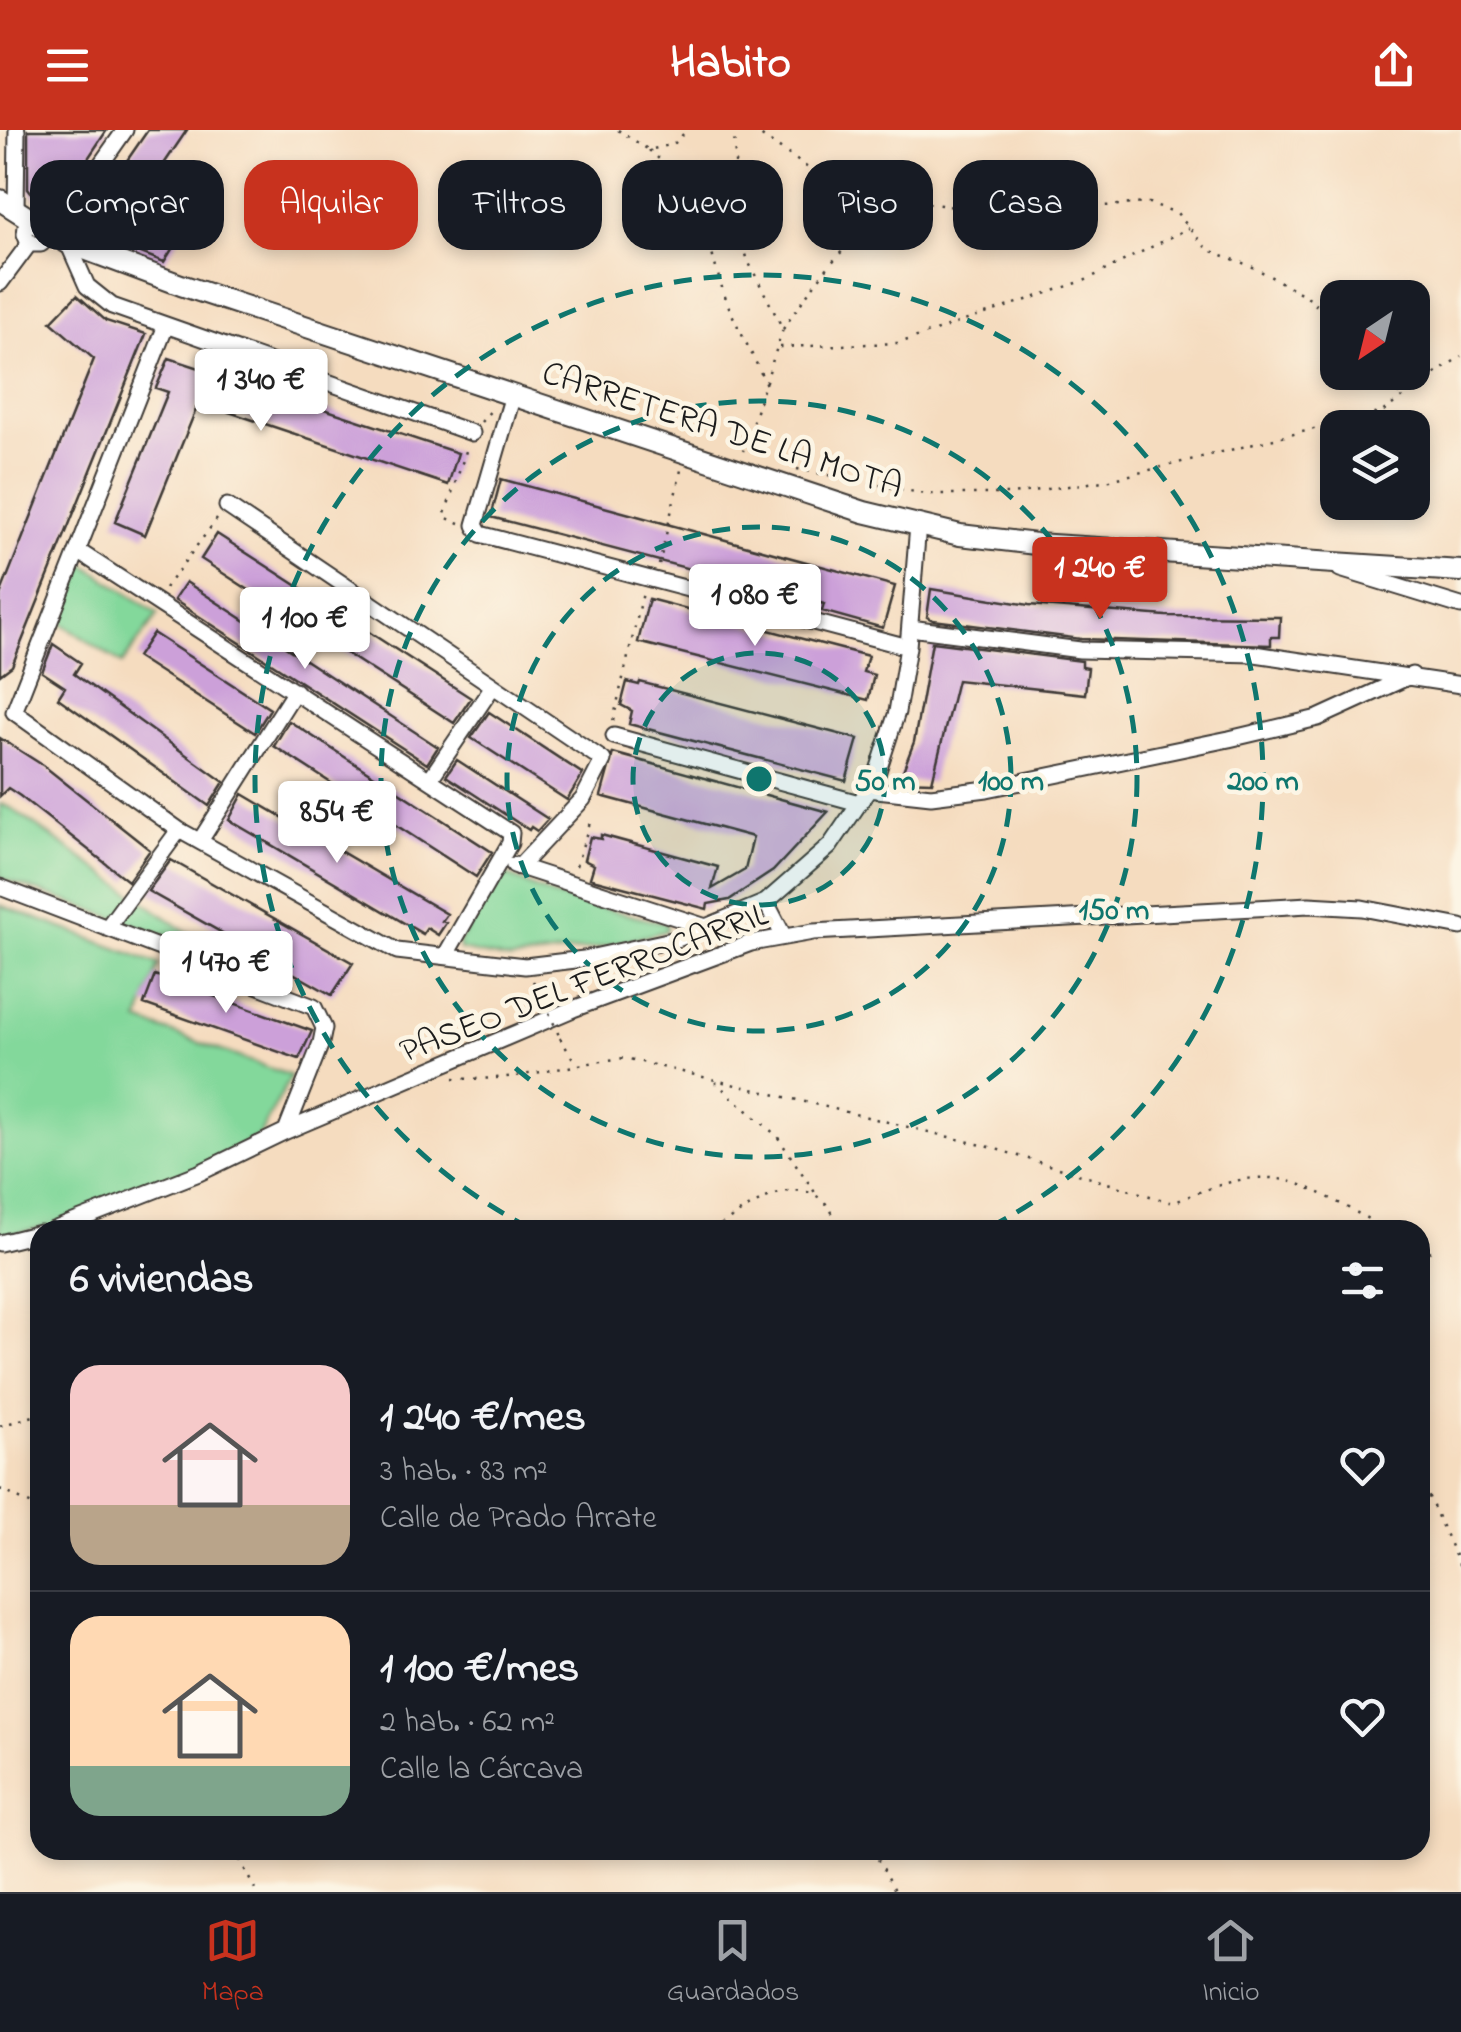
<!DOCTYPE html>
<html lang="es">
<meta charset="utf-8">
<style>
body{margin:0;font-family:"Indie Flower",sans-serif;background:#242831;color:#f1f3f6;height:100vh;display:flex;flex-direction:column;font-size:38px;white-space:nowrap}
*{box-sizing:border-box;margin:0}
p{font-size:32px;color:#9ea1a6}
.icon{flex:none;width:55px;height:55px;fill:none;stroke:currentColor;stroke-width:2;stroke-linecap:round;stroke-linejoin:round}
.map{position:relative;flex:1;overflow:hidden}
.side{position:absolute;left:30px;top:1090px;width:1400px;height:640px;display:flex;flex-direction:column;background:#171b24;border-radius:30px;box-shadow:0 5px 15px #0003}
.side>*{flex:none}
.guide{position:absolute;left:30px;top:30px;width:1402px;height:90px;display:flex;gap:20px}
.needle{width:65px;rotate:215deg}
.buttons{position:absolute;left:1320px;top:150px;display:grid;gap:20px}
.buttons a{display:grid;place-items:center;width:110px;height:110px;border-radius:20px;background:#171b24;box-shadow:0 5px 15px #0003;font-size:50px}
.price{position:absolute;translate:-50% -85px;padding:0 22px;border-radius:10px;background:#fff;color:#222;font-size:32px;line-height:65px;filter:drop-shadow(0 2px 5px #0008)}
.price::after{content:'';position:absolute;left:50%;top:60px;width:30px;height:22px;margin-left:-15px;background:inherit;clip-path:polygon(0 0,100% 0,50% 100%)}
.price.on{background:#c8321e;color:#fff}
ul{padding:0;list-style:none}
li{display:flex;align-items:center;gap:30px;height:250px;padding:0 40px}
li+li{border-top:2px solid #363941}
li span{display:grid;place-items:center;flex:none;width:280px;height:200px;border-radius:30px;color:#555}
li>.icon{margin-inline-start:auto}
span .icon{width:120px;height:120px;fill:#fffc;stroke-width:1}
li b{font-size:42px}
h2{display:flex;justify-content:space-between;align-items:center;height:120px;padding:0 40px;font-size:42px}
.pill{padding:0 35px;border-radius:30px;background:#171b24;box-shadow:0 5px 15px #0003;font-size:35px;line-height:90px}
.pill.on{background:#c8321e;color:#fff}
header{display:flex;justify-content:space-between;align-items:center;height:130px;padding:0 40px;background:#c8321e;color:#fff;font-size:45px;font-weight:800}
.dock{display:flex;justify-content:space-around;align-items:center;height:140px;border-top:2px solid #363941;background:#171b24;font-size:28px;color:#9ea1a6}
.dock a{display:grid;justify-items:center;gap:5px}
.dock .on{color:#c8321e}
.map>svg:first-child{display:block}
.green{fill:#83d89b;stroke:#507a5c;stroke-width:2.5}
.building{fill:#cca0d9}
.lines{fill:none;stroke-linecap:round;stroke-linejoin:round}
.street-casing{stroke:#3d3934;stroke-width:19}
.secondary-casing{stroke:#3d3934;stroke-width:24}
.path{stroke:#3d3934;stroke-width:2.5;stroke-dasharray:2.5 8;stroke-linecap:butt}
.street{stroke:#fff;stroke-width:15}
.secondary{stroke:#fff;stroke-width:20}
.path-bridge{stroke:#3d3934;stroke-width:2.5;stroke-dasharray:2.5 8;stroke-linecap:butt}
.ring{fill:none;stroke:#0f766e;stroke-width:5;stroke-dasharray:18 12}
.labels{text-anchor:middle;stroke-width:9;stroke-linejoin:round;paint-order:stroke}
.street-label{font-size:35px;fill:#1c1c1c;stroke:#fcf5e5}
.centre{fill:#0f766e;stroke:#fcf5e5;stroke-width:5}
.ring-label{font-size:30px;text-anchor:middle;font-weight:bold;fill:#0f766e;stroke:#fcf5e5;stroke-width:9;stroke-linejoin:round;paint-order:stroke}
</style>
<header><svg class="icon" aria-label="menu" viewBox="0 0 24 24"><path d="M4 6h16M4 12h16M4 18h16"/></svg>Habito<svg class="icon" aria-label="share" viewBox="0 0 24 24"><path d="M12 15V3M7 8l5-5 5 5M5 13v7h14v-7"/></svg></header>
<div class="map">
<svg width="1461" height="1762" viewBox="0 0 1461 1762">
<rect width="100%" height="100%" fill="#fcf5e5"/>
<filter id="ink" filterUnits="userSpaceOnUse"><feTurbulence type="fractalNoise" baseFrequency=".01" numOctaves="2"/><feDisplacementMap in="SourceGraphic" scale="20" xChannelSelector="R" yChannelSelector="G"/><feConvolveMatrix kernelMatrix="1 2 1 2 8 2 1 2 1" color-interpolation-filters="sRGB"/></filter>
<filter id="wash" filterUnits="userSpaceOnUse"><feTurbulence type="fractalNoise" baseFrequency=".0048" numOctaves="4" result="noise"/><feDisplacementMap in="SourceGraphic" scale="40" xChannelSelector="R" yChannelSelector="G"/><feGaussianBlur stdDeviation="2.25" result="paint"/><feColorMatrix in="noise" values="0 0 0 0 0 0 0 0 0 0 0 0 0 0 0 0 0 1.4 0 .05"/><feComposite in="paint" operator="in"/></filter>
<g filter="url(#wash)">
<rect width="100%" height="100%" fill="#f5dcbf"/>
<path class="green" d="M81,432l77,52 -36,50 -65,-44z
M0,674l11,4 207,146 -218,-76z
M505,744l48,22 114,28 -1,7 -68,17 -87,12 -51,-10 -1,-7 38,-66z
M0,775l159,59 -20,57 152,55 -32,60 -61,35 -131,52 -67,13z"/>
<g id="blocks">
<path class="building" d="M28,0h79l-34,51h-10v14l-8,12h-12l-15,-19z
M148,0h39l-42,62 51,19 -32,51 -67,-26 43,-65 -14,-9z
M77,165l29,26 40,13 -134,332 -12,9v-80l94,-236 -43,-37z
M169,228l289,95 -10,32 -249,-83 -54,133 -30,-13 53,-130 -12,-4z
M501,349l394,107 -12,42 -61,-17 2,-7 -333,-87z
M217,404l254,164 -17,25 -253,-164z
M186,452l252,165 -11,17 -253,-164z
M931,459l98,16 137,11 114,1 -1,20h-8v8l-190,-6 -148,-19 -6,-3z
M649,469l219,57 -5,16 11,3 -6,25 -230,-58z
M153,503l117,76 -15,24 -118,-76z
M932,512l150,19v6l6,1 -3,26 -128,-14 -25,102 -33,-1 15,-39z
M53,514l28,19 -7,11 150,108 -15,24 -151,-108 7,-11 -23,-15z
M627,552l12,3 1,-3 218,57 -12,42 -217,-57 3,-13 -11,-6z
M489,582l94,62 -16,26 -96,-62z
M289,591l203,131 -16,25 -202,-131z
M0,608l44,28 106,84 -22,31 -108,-85 -12,-8 -8,8z
M613,623l215,59 -55,59 -44,29 -21,4 -1,5 -111,-29 -6,-2 4,-13 -10,-5 6,-23 11,2v-4l117,32 -6,22 33,-19 8,-33 -152,-41z
M457,630l91,59 -11,12 -6,-4 -2,3 -83,-54z
M243,664l204,120 -5,7 4,2 -8,12 -11,-7 -4,6 -194,-114z
M171,730l182,103 -21,32 -184,-104z
M170,837l14,5 -4,12 132,47 -13,28 -155,-55 11,-29 11,4z"/>
</g>
</g>
<g filter="url(#ink)">
<use href="#blocks" fill-opacity="0" stroke="#3d3934" stroke-width="2.5"/>
<g class="lines">
<defs>
<path id="street" d="M16,81l1,-81
M68,113l19,43 25,20 360,127
M29,114h12l10,-9 74,-105
M0,153l29,-39 -4,-10 2,-15
M513,265l-38,130 5,9 428,113
M227,376l376,254 -20,39 -64,68
M78,421l433,282 -1,10 -65,113
M1340,439l121,37
M910,498l170,22 175,4 206,31
M14,582l165,118 218,121 128,15 59,-7 93,-20 89,-37 64,-56 45,-66 22,-68 11,-65 10,-122
M14,582l151,-384
M614,606l245,67
M430,649l63,-93
M868,659l63,7 56,-7 242,-50 89,-21 94,-43
M200,711l95,-150
M514,735l192,62
M0,757l314,120 10,21 -3,15 -35,88
M766,772l17,33
M107,798l72,-98
M53,1100l146,-57 87,-42 287,-122 178,-66 62,-11 496,-27 53,3 99,19
M0,1113l40,-10"/>
<path id="secondary" d="M0,70l68,43 113,42 683,227 96,23 76,9 425,27"/>
</defs>
<use href="#street" class="street-casing"/>
<use href="#secondary" class="secondary-casing"/>
<path class="path" d="M618,0l31,20 25,-6 13,-14
M734,0l3,93 11,38 35,68 -40,122
M753,0l129,89h18l5,-8 -8,-12 -25,9
M649,20c64,55 52,85 80,157 11,26 26,51 37,78
M897,69l101,14 151,-10 28,10 30,36 46,18 57,31 28,34
M783,199c27,-39 56,-84 97,-109
M780,217l119,-4 187,-63 103,-52
M1374,242l29,25
M481,292l11,-13
M797,339l128,25h87l98,-14 272,-68 79,-56
M460,393l-16,-6 22,-66
M659,435l22,-95
M165,458l52,-69
M613,591l30,-128
M576,736l16,-50
M533,851l12,22
M560,908l15,24
M454,948c60,5 113,-14 171,-20l361,88 187,57c106,-47 120,-23 216,27
M715,952l62,54 39,58
M712,1100c30,-17 75,-57 109,-31 12,9 13,23 24,31
M1420,1116l10,5 -10,18
M0,1296l40,-12
M1420,1347l41,92
M0,1359l40,20
M235,1720l21,42
M873,1720l23,42"/>
<use href="#street" class="street"/>
<use href="#secondary" class="secondary"/>
<path class="path-bridge" d="M545,873l15,35"/>
</g>
</g>
<circle cx="759" cy="649" r="126" fill="#0f766e" fill-opacity=".12"/>
<g class="ring">
<circle cx="759" cy="649" r="126"/>
<circle cx="759" cy="649" r="252"/>
<circle cx="759" cy="649" r="378"/>
<path d="M530 1098A504 504 0 1 1 988 1098"/>
</g>
<g class="labels">
<g class="street-label">
<text transform="translate(723 298) rotate(18)" y="12">CARRETERA DE LA MOTA</text>
<text transform="translate(583 851) rotate(-21)" y="12">PASEO DEL FERROCARRIL</text>
</g>
</g>
<circle cx="759" cy="649" r="15" class="centre"/>
<g class="ring-label">
<text x="885" y="660">50 m</text>
<text x="1011" y="660">100 m</text>
<text x="1263" y="660">200 m</text>
<text x="1114" y="789">150 m</text>
</g>
</svg>
<div class="buttons">
<a><svg class="needle" viewBox="-14 -14 28 28"><path d="M0-13l5 13h-10z" fill="#e53935"/><path d="M0 13l5-13h-10z" fill="#9ea1a6"/></svg></a>
<a><svg class="icon" aria-label="layers" viewBox="0 0 24 24"><path d="M12 4l9 5-9 5-9-5zM3 14l9 5 9-5"/></svg></a>
</div>
<b class="price" style="left:261px;top:304px">1 340 €</b>
<b class="price on" style="left:1100px;top:492px">1 240 €</b>
<b class="price" style="left:755px;top:519px">1 080 €</b>
<b class="price" style="left:305px;top:542px">1 100 €</b>
<b class="price" style="left:337px;top:736px">854 €</b>
<b class="price" style="left:226px;top:886px">1 470 €</b>
<div class="guide">
<a class="pill">Comprar</a>
<a class="pill on">Alquilar</a>
<a class="pill">Filtros</a>
<a class="pill">Nuevo</a>
<a class="pill">Piso</a>
<a class="pill">Casa</a>
</div>
<section class="side">
<h2>6 viviendas<svg class="icon" aria-label="filters" viewBox="0 0 24 24"><path d="M4 7h16M4 17h16"/><circle cx="9" cy="7" r="2"/><circle cx="15" cy="17" r="2"/></svg></h2>
<ul>
<li><span style="background:linear-gradient(#f6c9c9 70%,#b9a48a 0)"><svg class="icon" aria-label="home" viewBox="0 0 24 24"><path d="M3 11l9-7 9 7M6 9v11h12V9"/></svg></span><div><b>1 240 €/mes</b><p>3 hab. · 83 m²</p><p>Calle de Prado Arrate</p></div><svg class="icon" aria-label="heart" viewBox="0 0 24 24"><path d="M12 20l-8-8c-3-5 5-10 8-4 3-6 11-1 8 4z"/></svg></li>
<li><span style="background:linear-gradient(#ffd9b3 75%,#7fa58c 0)"><svg class="icon" aria-label="home" viewBox="0 0 24 24"><path d="M3 11l9-7 9 7M6 9v11h12V9"/></svg></span><div><b>1 100 €/mes</b><p>2 hab. · 62 m²</p><p>Calle la Cárcava</p></div><svg class="icon" aria-label="heart" viewBox="0 0 24 24"><path d="M12 20l-8-8c-3-5 5-10 8-4 3-6 11-1 8 4z"/></svg></li>
</ul>
</section>
</div>
<nav class="dock">
<a class="on"><svg class="icon" aria-label="map" viewBox="0 0 24 24"><path d="M3 6l6-2 6 2 6-2v14l-6 2-6-2-6 2zM9 4v14M15 6v14"/></svg>Mapa</a>
<a><svg class="icon" aria-label="saved" viewBox="0 0 24 24"><path d="M7 4h10v16l-5-4-5 4z"/></svg>Guardados</a>
<a><svg class="icon" aria-label="home" viewBox="0 0 24 24"><path d="M3 11l9-7 9 7M6 9v11h12V9"/></svg>Inicio</a>
</nav>
